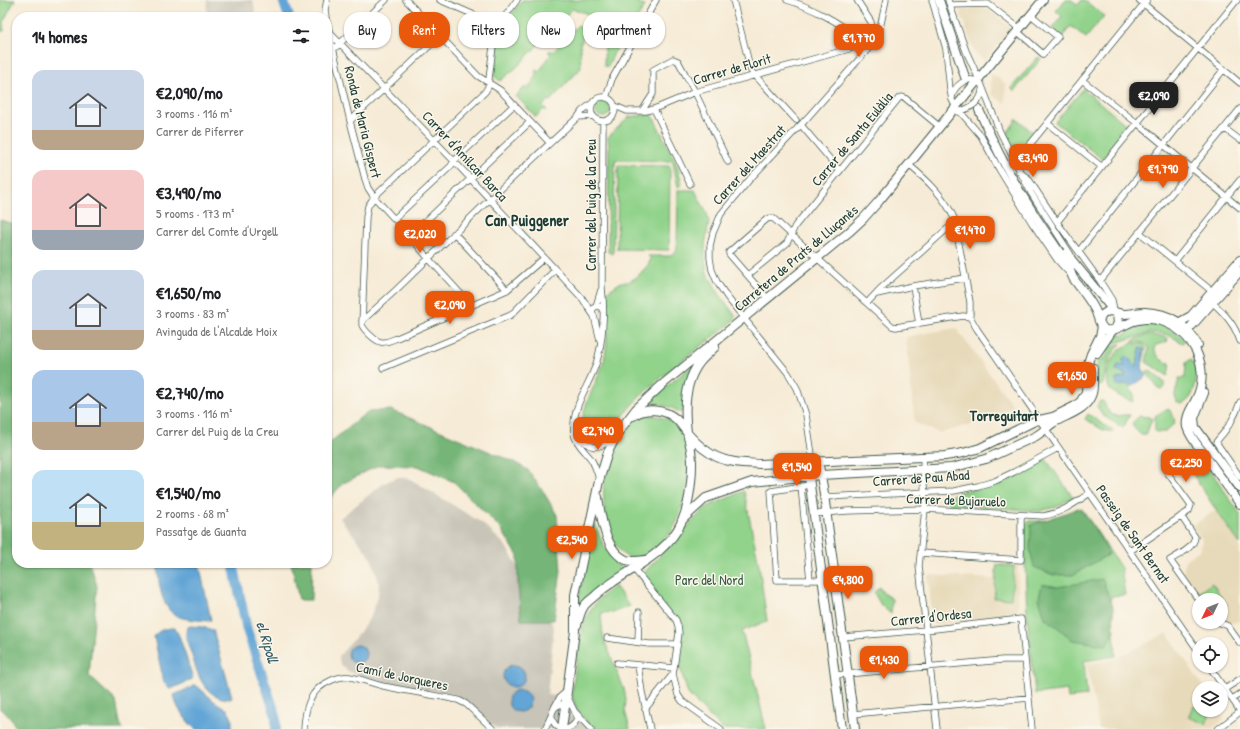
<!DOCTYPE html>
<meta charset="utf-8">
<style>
body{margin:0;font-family:"Patrick Hand",sans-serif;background:#f2f2f2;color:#202124;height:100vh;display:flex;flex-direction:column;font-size:15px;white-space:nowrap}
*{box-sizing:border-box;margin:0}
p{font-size:13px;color:#757577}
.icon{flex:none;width:22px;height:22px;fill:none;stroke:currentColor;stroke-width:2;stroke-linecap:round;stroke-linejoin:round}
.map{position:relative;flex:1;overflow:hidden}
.sheet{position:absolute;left:12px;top:12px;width:320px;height:556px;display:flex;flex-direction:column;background:#fff;border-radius:16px;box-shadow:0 1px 3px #0004}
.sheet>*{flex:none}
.hud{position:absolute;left:344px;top:12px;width:380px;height:36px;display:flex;gap:8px}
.needle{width:26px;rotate:227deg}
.fabs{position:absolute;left:1192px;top:593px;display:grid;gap:8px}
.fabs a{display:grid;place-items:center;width:36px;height:36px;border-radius:50%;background:#fff;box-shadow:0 1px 3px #0004;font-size:20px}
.price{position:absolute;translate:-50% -34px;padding:0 9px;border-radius:8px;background:#ea580c;color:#fff;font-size:13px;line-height:26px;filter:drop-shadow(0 1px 2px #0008)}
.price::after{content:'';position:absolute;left:50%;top:24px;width:12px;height:9px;margin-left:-6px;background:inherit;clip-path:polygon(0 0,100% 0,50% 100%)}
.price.selected{background:#222;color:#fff}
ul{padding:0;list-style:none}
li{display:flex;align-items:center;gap:12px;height:100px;padding:0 20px}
li span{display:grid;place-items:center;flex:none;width:112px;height:80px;border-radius:12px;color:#555}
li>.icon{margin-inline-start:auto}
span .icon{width:48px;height:48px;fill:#fffc;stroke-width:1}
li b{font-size:17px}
h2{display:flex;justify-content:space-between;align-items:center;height:48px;padding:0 20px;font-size:17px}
.pill{padding:0 14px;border-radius:16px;background:#fff;box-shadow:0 1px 3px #0004;font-size:14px;line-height:36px}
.pill.selected{background:#ea580c;color:#fff}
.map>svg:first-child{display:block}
.built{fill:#e7daba}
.industrial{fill:#c8c4b8}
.green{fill:#91d38b;stroke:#588860}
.forest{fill:#74b577;stroke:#4a7956}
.water{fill:#62a5d6;stroke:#407185}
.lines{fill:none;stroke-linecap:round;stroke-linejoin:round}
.river{stroke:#62a5d6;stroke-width:10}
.secondary-tunnel{stroke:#cbc8b6;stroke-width:8;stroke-dasharray:8 4;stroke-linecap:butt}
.street-casing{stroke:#3f574c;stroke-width:7}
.secondary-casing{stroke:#3f574c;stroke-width:10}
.street{stroke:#fff;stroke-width:5.5}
.secondary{stroke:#fff;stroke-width:8}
.labels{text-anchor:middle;stroke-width:3;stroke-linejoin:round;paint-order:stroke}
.street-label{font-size:14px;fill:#1f3d34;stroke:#fbf7ec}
.park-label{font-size:14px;fill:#365b45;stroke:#fbf7ec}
.neighbourhood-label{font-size:15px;font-weight:bold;fill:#1f3d34;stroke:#fbf7ec}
.water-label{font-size:15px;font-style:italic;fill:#335c65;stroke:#fbf7ec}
.quarter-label{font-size:16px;font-weight:bold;fill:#1f3d34;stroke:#fbf7ec}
</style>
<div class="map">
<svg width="1240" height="729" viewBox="0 0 1240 729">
<rect width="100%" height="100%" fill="#fbf7ec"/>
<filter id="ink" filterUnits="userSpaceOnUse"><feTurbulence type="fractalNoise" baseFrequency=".025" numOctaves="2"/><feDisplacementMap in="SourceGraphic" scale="8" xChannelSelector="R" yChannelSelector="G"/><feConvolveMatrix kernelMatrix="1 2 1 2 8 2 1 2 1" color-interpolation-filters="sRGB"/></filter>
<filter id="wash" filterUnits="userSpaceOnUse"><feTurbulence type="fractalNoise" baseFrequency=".012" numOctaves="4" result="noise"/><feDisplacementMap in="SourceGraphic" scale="16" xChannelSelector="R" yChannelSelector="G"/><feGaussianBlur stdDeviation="0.9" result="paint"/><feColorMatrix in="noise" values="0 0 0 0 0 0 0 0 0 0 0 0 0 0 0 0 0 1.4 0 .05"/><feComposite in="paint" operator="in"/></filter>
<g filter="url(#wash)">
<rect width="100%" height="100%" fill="#f6ebd6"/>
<path class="built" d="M971,8h15l26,20 -27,33 -11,-9 -9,-27 1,-2 -2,-1 -4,-12h10z
M991,74h1l14,10 -1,20 -14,-10z
M956,328l57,78 -27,14 -46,13 -25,-10 -9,-86z
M1216,510l24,34v76l-5,3 -14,-3v-20h-20l-18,-26 2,-14 16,-11 1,-10 -10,-13z
M996,563l22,2v50l-85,9 -5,-49 66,4z
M1167,633l37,55h-5v22h19l6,9 -12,10h-113l-12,-65 28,-5z"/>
<path class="industrial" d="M207,0h46l3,17h-50z
M398,477l12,2 72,44 23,22 49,82 -7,68 26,3 2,6 18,25h-95l-11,-8 -23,-21 -9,-5 -9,-3 -38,-3 -47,-13 -13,-5 -8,-7 -1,-8 21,-24 11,-16 7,-20 1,-11 -3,-14 -6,-15 -30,-38 44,-35z"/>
<path class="green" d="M0,0h15l-12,22 1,9h-4z
M522,0h117l-1,4 7,2 -8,13 -4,-2c-1,11 -8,17 -13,26 -5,7 -9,16 -12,24l-4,-1 1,-37 7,-8 -40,-12 -56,59 -16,13 -7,-6 7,-44z
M1065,0h7l6,5 4,-5h2l20,16 -18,22 -15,-12 -9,11 -10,-9 10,-12 -6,-5z
M578,25l8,5 -4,7v5h-2l1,26 -31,33 -2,-1 -5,6 4,4 -1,1 -2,-2 -8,8 -20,-21 9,-9 3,2 9,-14 -2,-2 1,-3 3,2 12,-18 -3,-2 2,-2 3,2 14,-15 -2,-3 2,-2 2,2z
M1038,57l3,2 -27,32 -3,-3z
M1083,89l46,38 -27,32 -47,-37z
M595 109a8 8 0 1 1 16 0a8 8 0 1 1-16 0Z
M652,114l25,51 5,19 -4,3 -5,-24 -2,-2 -56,-1 -2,94 -5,-2 1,-105 -1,-10 21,-20z
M1017,119l17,14 -17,21 -10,-21z
M618,165l52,1 -1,84 -52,-1z
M678,190h17l12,24 2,9 -4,21v14l2,15 13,22 16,22c-8,11 -24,20 -35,29 -24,19 -50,38 -71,61 -6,8 -30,45 -42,32 -18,-20 14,-61 17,-83 4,-20 1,-42 0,-63l16,-11h7l9,-5 11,-12 3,-6 -3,-3h21l6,-3 2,-4z
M1149,323c15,1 25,8 37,17l-4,3c-27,-20 -42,-5 -70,0l8,-10 1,3 8,-4v-2l-2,-1 -9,4 -4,8h-4c6,-13 26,-17 39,-18z
M1147,335l14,1 7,2 -1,4 -11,3 -2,3c3,8 7,14 16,15l-2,13 -22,-14 3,-14c-5,-6 -10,-7 -17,-6l5,-4z
M1133,343l10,1 3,4 -3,13 -3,-13 -3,18h-2l-8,-10 -4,5 2,5 -6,-1 -2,6 8,3v3l-9,2 2,7 9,-2 7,10 -1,8 -14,-6 -9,-6c-7,-13 -1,-32 11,-41 4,-3 8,-4 12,-6z
M1121,344c-14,14 -14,23 -18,40l-2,2 -5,-2c0,-14 1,-25 8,-37l6,-1 -6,4 -3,7 2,2h2l3,-7 -2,-2 4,-2 1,-2z
M1191,359l1,3h3c2,13 2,38 -14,42l-5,-3 -1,-7 4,-16h6l1,-15z
M692,366l-9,46h-4l-7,-4 -18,-6 -3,-3z
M1149,370l15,12v5l-3,2 -3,-1 -11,-15z
M1100,401h3c3,4 4,9 7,12 4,5 14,1 20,2l-7,13 -21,-13 -5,-9z
M1168,408l5,7 2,8 -10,9h-8l-2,-1v-15z
M1088,414l25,17 -1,1 -9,-2 -18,-11z
M649,415c14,1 26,6 33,18 14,21 3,76 -9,96 -8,13 -32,37 -49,26 -3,-2 -5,-6 -7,-9 -5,-6 -8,-12 -10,-19 -2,-14 -4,-29 -3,-43 3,-23 19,-66 45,-69z
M1139,416l10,1 3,2 -6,16h-5l-8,-8 -1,-4z
M1045,458l28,39 -17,10 -17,4 -90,-7 -2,-2v-3c8,-8 19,-8 29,-10 25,-5 47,-19 69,-31z
M1203,459l37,55v30l-24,-34 -26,-40z
M744,491l15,74 8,56 -25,10 24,98h-44l-34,-35 -12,-40 2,-30 -38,-47 65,-69z
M1077,508l5,1 39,59 4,27 -14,1 5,60 -32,5 3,35 -19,2 -1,-8 -32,4 -8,-78 -3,-85 1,-6 4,-4c19,0 31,-1 48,-13z
M594,521l10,26 8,11 12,12 -25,15 -20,23 -2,-2z
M997,565l17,1 -3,33 -17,-1z
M1212,583l15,22 -6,4v-9h-18l-5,-7z
M615,586l15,20 -16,6 -13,1 2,24 21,52 2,10 -1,12 5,18h-37c-7,-9 -18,-20 -20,-31 -2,-10 2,-23 3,-33 6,-38 6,-56 39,-79z
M879,587l5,7 8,5 -1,15 -10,-9 -7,-12z
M1193,706l6,2v2l12,2 -5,12 -18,-7z"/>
<path class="forest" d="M0,220l17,5v338h73l7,23 -8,90 27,25 4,22 3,6h-107c-2,-8 -10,-16 -16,-20z
M391,410l123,52 14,8 15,21 14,24 4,56 -7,49h-33l-3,-34v-30l-17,-27 -47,-47 -36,-16 -39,-1 -37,19 -15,18v-57l40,-33z
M1080,508l12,16 17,30 -36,21h-20l-19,-8 -4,-18 1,-24z
M291,563h21l-1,37h-12z
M1102,579l11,28 1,25 -8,13 -34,-5 -11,-10 -16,-12 -6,-20 3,-14 16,3z"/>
<path class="water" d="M1140,348l4,1 -2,19 5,8 -16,11 -2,-3 -12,2 -1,-7 9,-2v-3l-9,-4 2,-5 7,1 -3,-7 5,-3 8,10h2z
M158,563h41l12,57 -2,1c-11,-1 -25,-1 -34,-6 -14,-8 -18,-38 -17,-52z
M190,626l13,1 10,3 19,67 -1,2c-26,0 -33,-23 -39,-43 -3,-9 -8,-19 -5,-28z
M171,628h4l5,10 13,40 -2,2 -20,9 -7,-6 -10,-46c4,-7 10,-8 17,-9z
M348 654a9 9 0 1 1 18 0a9 9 0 1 1-18 0Z
M503 676a11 11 0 1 1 22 0a11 11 0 1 1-22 0Z
M196,685l18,16 14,9 4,9v10h-37c-8,-8 -20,-22 -21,-34z
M508 701a11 11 0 1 1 22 0a11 11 0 1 1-22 0Z"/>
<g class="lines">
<path class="river" d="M283,0l6,17
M233,563l14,67 29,86v13"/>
</g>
</g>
<g filter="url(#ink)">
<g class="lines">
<path class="secondary-tunnel" d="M965,77l14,33"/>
<defs>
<path id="street" d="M406,0l72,76 22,14 50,53
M440,0l48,21 4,3 3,6
M733,0l18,71 45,49
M787,0c18,5 62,25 70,41
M857,0l14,22 1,6 -1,8
M932,0l14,49 4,41 2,10 4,7 25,29 18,33 33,54 26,38 11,12
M948,0l18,51 16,35 18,46 31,61 40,62
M1139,0l101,83
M950,5l38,-1 32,25
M326,17l-1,-7 2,-10
M327,22l23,99 15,58 3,9 6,9 -6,9 -2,11 -4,108c2,5 13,16 19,17 5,1 11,-2 16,-4l110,-48 37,-32
M329,32l125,129 128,137 12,18 6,24
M1018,32l25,22 15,-17 -27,-22
M868,36l5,2v6l-4,4 -8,2 -3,-2 -1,-7 4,-3z
M873,38l6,-5 7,-33
M333,50l53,-50
M1082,80l55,43 103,85
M591 109a12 12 0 1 1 24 0a12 12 0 1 1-24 0Z
M606,98l6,-19 44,-79
M952,98c1,-12 16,-24 27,-15
M615,106l12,5h20l12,-4 36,-15 154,-43 8,-4
M654,109l36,75
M642,111l11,-17v-24l20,-11 5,2 17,31 33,70
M958,112c11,-3 24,-10 24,-22
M578,117l15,-1
M350,121l90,-85
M1047,123l55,44
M801,125l39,46
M1224,128l16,12
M1014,161l5,-3 128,-158
M909,165c18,15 35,31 45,53l16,84v15l7,12 222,323
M1019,172l9,6 29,44 43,59 12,19 2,10
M394,219l57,-53 3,-5 60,-56
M1057,222l180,-222
M1139,232l74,60
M454,233l53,57
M410,236l120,-114
M1079,251l145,-182
M1175,261l65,-81
M748,275l39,-32 8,-17 104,-128 3,-1 3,1 35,29
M1100,281l140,-172
M913,286l6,38
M877,294l36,-8 52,-8
M768,299l-39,-45v-2l38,-33 3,-1 4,1 118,107 4,1 67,-11 7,1
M867,303l14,-15 66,-59 9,-5
M1213,303c12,11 22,22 27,38
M472,306l-44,-48 -18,-22 -36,-39 111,-105 3,-5 7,-57 22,-30
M596,306l5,-16
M593,314l-1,-4 4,-4 5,1 2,4
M362,321l35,-32 93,-90 88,-82 4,-6 13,-10
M383,368l128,-53 44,-45
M1240,402c-5,16 -13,28 -24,40l24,35
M575,430c12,20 23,22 40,6
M923,457l2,52 -6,57 18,163
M813,461l-7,-46 -9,-27 -9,-15 -61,-76 -10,-15 -5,-12 -2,-12v-12l3,-13 8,-19 29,-35 58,-62 61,-69
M599,479c-2,-7 -4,-14 -8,-20 -6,-8 -15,-15 -17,-25 -3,-27 14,-46 22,-70 7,-21 9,-54 6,-76l1,-167
M810,485l-39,6 6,89h46
M801,486l9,94
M824,497l130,-6 24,-5 17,-5 19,-9 44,-24
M814,514l33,-3 78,-2 118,7c19,-3 32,-13 47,-23
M1181,516l14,21c-1,11 -17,18 -25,23l29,41
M1130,551l59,-40 2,-6 -24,-33
M921,553l100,7v-45
M634,569l42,51 2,6 1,7 -6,41 -28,35
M1218,622l10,4 12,17
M843,637l83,-7 95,-11 11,110
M607,638l42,6h28
M638,642l1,-30
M617,663l57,5
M638,665l4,27 8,37
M1209,666l31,45
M673,674l5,21 4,6 39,28
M836,675l167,-15h22
M1225,689l15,-10
M1232,699l8,-5
M554,708l6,-11 7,-6
M576,713l15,16
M853,714l176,-16
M304,729c1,-20 5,-39 26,-48 6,-3 12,-5 20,-4 13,2 25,8 38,10 23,5 47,8 70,13l8,4 27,25
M545,729l6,-13
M561,729c-17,-9 -8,-29 7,-24
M567,729c19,-9 4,-20 1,-32
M1218,729l22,-17"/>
<path id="secondary" d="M939,0l26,77
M979,110c15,35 32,69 53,101 11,18 24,35 35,53 2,4 4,9 6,14 7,10 15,19 21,30 4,6 4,16 10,21 8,6 24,-8 34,-9 21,-4 42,6 54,24 11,16 13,38 4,55 -4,9 -11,17 -9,28 3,10 11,19 18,28 11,16 23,32 35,49
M1066,253l51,62 1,8 -3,6
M1099,321l3,-6 6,-4c5,0 10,2 15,3 8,0 15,-2 22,-2 25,1 41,12 53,33
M1180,322l11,-6 49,-56
M1183,330h5l52,-59
M1097,353l15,-22
M1204,393l-10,25 1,9 45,61
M633,416c12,-9 32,-7 43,3 5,5 8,10 12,15 8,9 18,18 29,23 13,6 28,6 43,7l185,-8 18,-3 17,-5 55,-27 18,-4 22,-11 6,-5 5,-9 2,-29 3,-9 9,-18 2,-9
M816,461l3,5 4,21 32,242
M811,462l-3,6 2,17 32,244
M598,497c3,20 7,54 28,63 6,2 13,1 19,0
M682,520l24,-22 46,-16 69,-7 130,-7 35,-9 50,-23c7,-4 11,-9 17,-13 13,-8 32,-12 38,-27 4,-8 1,-19 2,-28
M577,625c2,-6 3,-12 6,-17 2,-5 9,-9 13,-13 28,-25 70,-37 86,-74 8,-18 12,-52 9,-71 -1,-6 -3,-12 -4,-18 -3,-23 -2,-51 13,-70 4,-5 10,-10 15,-15
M562,729l13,-98v-36l24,-114 9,-29 11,-21 17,-22 27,-25 186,-152 14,-13 16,-18 164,-201"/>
</defs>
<use href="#street" class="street-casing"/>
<use href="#secondary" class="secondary-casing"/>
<use href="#street" class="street"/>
<use href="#secondary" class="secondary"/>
</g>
</g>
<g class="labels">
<g class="street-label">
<text transform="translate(732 69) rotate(-16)" y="5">Carrer de Florit</text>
<text transform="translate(363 122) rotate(76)" y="5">Ronda de Maria Gispert</text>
<text transform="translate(852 139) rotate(-50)" y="5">Carrer de Santa Eulàlia</text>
<text transform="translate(465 156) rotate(47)" y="5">Carrer d'Amílcar Barca</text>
<text transform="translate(749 165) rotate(-48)" y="5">Carrer del Maestrat</text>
<text transform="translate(591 205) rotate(-90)" y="5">Carrer del Puig de la Creu</text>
<text transform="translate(796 258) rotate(-40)" y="5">Carretera de Prats de Lluçanès</text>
<text transform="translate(921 478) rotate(-4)" y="5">Carrer de Pau Abad</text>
<text transform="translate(956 500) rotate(2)" y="5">Carrer de Bujaruelo</text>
<text transform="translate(1133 534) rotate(55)" y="5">Passeig de Sant Bernat</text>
<text transform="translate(931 617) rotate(-6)" y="5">Carrer d'Ordesa</text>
<text transform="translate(402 676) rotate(12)" y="5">Camí de Jorqueres</text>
</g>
<g class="park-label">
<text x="709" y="585">Parc del Nord</text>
</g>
<g class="neighbourhood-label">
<text x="1004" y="421">Torreguitart</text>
</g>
<g class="water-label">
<text transform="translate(267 642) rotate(73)" y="5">el Ripoll</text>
</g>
<g class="quarter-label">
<text x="527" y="226">Can Puiggener</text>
</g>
</g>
</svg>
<div class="fabs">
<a><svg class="needle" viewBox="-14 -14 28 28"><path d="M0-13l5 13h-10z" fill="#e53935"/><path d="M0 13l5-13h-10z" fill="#757577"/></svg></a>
<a><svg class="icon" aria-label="locate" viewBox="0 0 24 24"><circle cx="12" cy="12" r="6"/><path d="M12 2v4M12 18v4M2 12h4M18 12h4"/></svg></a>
<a><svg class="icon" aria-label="layers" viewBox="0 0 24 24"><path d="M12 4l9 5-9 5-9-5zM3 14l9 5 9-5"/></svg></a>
</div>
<b class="price" style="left:859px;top:58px">€1,770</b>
<b class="price selected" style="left:1154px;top:116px">€2,090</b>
<b class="price" style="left:1033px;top:178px">€3,490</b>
<b class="price" style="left:1163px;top:189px">€1,790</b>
<b class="price" style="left:970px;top:250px">€1,470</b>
<b class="price" style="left:420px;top:254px">€2,020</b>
<b class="price" style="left:450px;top:325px">€2,090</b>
<b class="price" style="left:1072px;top:396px">€1,650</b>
<b class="price" style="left:598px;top:451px">€2,740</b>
<b class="price" style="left:1186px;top:483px">€2,250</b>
<b class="price" style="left:797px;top:487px">€1,540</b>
<b class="price" style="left:572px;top:560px">€2,540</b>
<b class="price" style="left:848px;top:600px">€4,800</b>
<b class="price" style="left:884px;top:680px">€1,430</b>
<div class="hud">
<a class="pill">Buy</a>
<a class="pill selected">Rent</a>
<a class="pill">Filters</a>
<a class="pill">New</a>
<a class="pill">Apartment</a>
</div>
<section class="sheet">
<h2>14 homes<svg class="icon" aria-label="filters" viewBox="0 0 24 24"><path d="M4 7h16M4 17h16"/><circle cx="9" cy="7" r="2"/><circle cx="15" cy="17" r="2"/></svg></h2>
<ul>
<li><span style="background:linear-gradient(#c9d6e8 75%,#b9a48a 0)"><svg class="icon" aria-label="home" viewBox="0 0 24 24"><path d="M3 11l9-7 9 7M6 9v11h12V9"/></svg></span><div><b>€2,090/mo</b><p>3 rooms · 116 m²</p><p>Carrer de Piferrer</p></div></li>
<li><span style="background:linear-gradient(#f6c9c9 75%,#9aa5b1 0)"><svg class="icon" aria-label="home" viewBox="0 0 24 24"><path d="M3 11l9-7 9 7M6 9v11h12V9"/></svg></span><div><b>€3,490/mo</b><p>5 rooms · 173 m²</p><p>Carrer del Comte d'Urgell</p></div></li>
<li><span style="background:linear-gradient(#c9d6e8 75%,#b9a48a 0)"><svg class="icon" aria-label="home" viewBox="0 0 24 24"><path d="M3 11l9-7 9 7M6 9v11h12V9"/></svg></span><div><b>€1,650/mo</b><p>3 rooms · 83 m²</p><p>Avinguda de l'Alcalde Moix</p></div></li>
<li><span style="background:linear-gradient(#a9c7e8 65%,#b9a48a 0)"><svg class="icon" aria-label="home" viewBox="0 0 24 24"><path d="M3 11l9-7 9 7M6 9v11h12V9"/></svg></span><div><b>€2,740/mo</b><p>3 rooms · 116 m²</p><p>Carrer del Puig de la Creu</p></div></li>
<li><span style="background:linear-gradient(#bfe0f5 65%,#c2b280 0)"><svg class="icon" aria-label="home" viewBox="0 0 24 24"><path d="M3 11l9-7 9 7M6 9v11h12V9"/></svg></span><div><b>€1,540/mo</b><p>2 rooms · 68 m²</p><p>Passatge de Guanta</p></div></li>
</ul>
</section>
</div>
